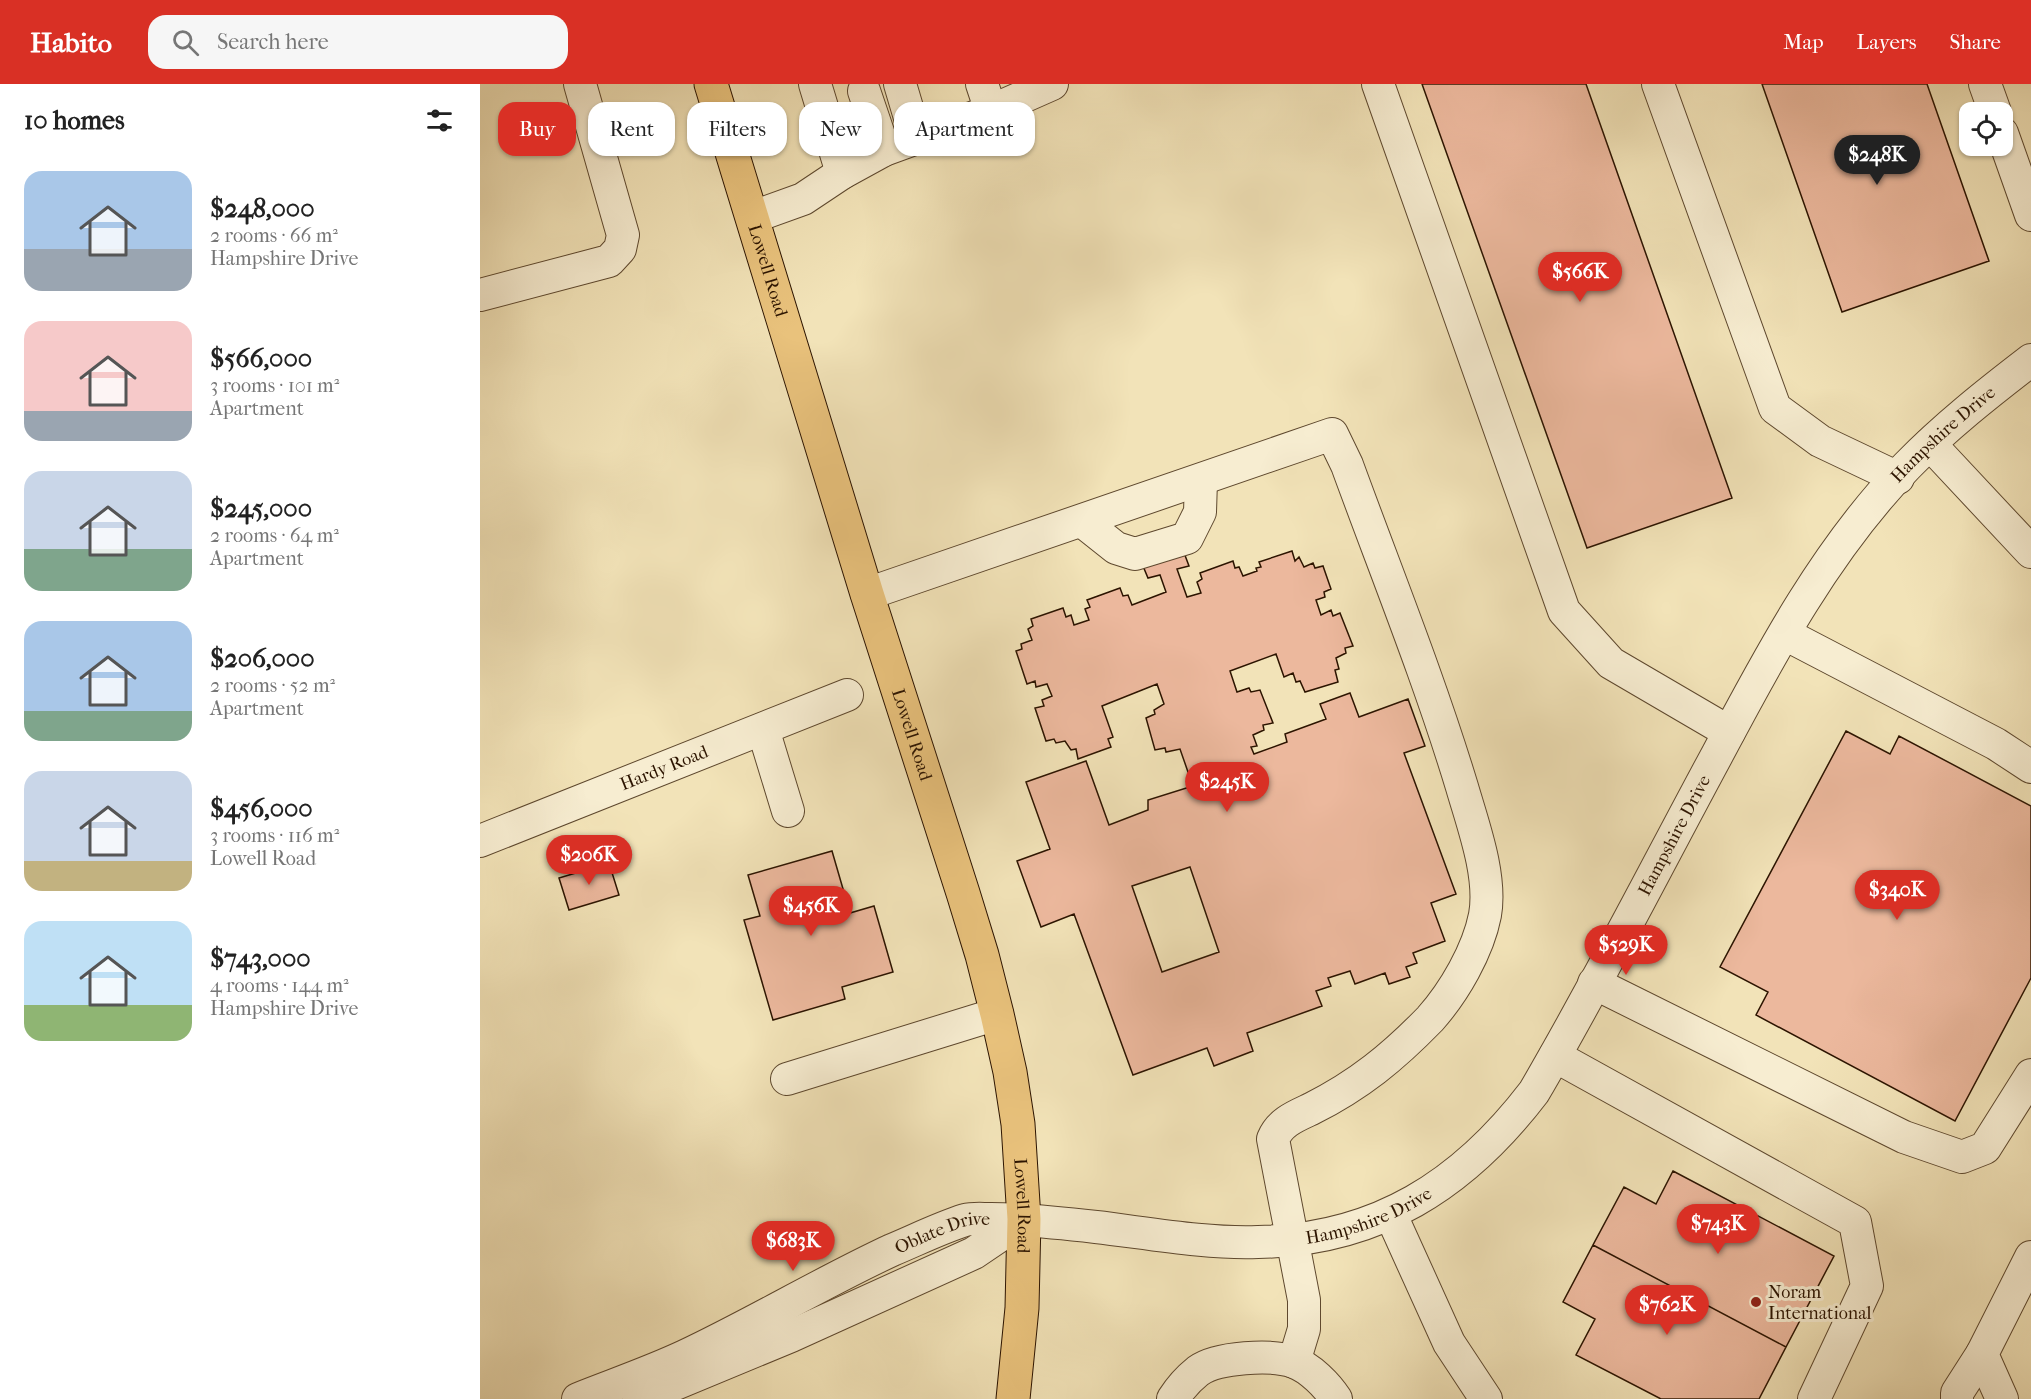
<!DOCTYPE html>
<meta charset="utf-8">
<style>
body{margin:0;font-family:"IM FELL French Canon",serif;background:#f6f6f6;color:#222;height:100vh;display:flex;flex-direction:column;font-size:22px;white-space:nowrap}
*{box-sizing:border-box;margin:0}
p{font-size:20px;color:#767676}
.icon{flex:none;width:33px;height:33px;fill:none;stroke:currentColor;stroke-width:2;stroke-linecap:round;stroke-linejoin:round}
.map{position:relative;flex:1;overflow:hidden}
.details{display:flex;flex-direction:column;background:#fff;width:480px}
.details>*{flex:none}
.guide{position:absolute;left:18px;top:18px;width:570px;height:54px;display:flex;gap:12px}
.buttons{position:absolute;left:1479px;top:18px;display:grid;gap:12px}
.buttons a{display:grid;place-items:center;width:54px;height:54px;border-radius:12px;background:#fff;box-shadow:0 2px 4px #0004;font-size:30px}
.price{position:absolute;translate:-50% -51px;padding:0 14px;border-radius:21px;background:#d93025;color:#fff;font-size:20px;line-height:39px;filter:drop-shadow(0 2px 3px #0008)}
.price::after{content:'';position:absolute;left:50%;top:36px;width:18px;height:14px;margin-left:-9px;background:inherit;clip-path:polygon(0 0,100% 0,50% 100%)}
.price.on{background:#222;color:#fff}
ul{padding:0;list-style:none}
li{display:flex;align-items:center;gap:18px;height:150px;padding:0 24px}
li span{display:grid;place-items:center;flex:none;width:168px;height:120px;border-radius:18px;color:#555}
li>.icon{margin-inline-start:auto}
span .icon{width:72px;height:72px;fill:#fffc;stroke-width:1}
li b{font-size:26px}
h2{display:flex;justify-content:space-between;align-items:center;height:72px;padding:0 24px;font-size:26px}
.tag{padding:0 21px;border-radius:18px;background:#fff;box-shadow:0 2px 4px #0004;font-size:21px;line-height:54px}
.tag.on{background:#d93025;color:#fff}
header{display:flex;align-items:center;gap:36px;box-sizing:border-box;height:84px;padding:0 30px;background:#d93025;color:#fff}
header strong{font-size:28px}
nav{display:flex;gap:33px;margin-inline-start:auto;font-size:21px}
.search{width:420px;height:54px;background:#f6f6f6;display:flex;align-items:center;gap:15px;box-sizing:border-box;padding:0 21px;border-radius:18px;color:#767676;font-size:22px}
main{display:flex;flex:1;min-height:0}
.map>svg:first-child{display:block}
.building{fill:#ecb89d;stroke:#2c1400;stroke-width:1.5;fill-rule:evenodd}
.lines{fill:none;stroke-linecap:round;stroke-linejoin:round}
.minor-casing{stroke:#5e482e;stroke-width:34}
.major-casing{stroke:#2c1400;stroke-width:35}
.minor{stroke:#f7edd1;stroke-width:32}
.major{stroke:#e9c27c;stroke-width:33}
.poi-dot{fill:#8f2418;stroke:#f7edd1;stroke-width:2}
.labels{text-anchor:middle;stroke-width:6;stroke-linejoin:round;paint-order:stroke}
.street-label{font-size:18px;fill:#2c1400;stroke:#f7edd1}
.poi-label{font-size:18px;fill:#2c1400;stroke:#f7edd1;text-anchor:start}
</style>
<header>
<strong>Habito</strong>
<div class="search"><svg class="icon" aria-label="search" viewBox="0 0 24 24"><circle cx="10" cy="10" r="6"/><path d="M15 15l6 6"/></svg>Search here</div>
<nav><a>Map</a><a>Layers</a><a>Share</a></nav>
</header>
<main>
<section class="details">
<h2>10 homes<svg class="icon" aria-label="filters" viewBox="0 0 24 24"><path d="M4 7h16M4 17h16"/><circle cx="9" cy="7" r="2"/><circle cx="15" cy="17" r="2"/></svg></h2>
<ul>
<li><span style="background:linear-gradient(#a9c7e8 65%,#9aa5b1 0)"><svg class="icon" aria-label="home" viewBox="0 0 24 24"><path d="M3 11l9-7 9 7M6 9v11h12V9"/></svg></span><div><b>$248,000</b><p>2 rooms · 66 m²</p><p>Hampshire Drive</p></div></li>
<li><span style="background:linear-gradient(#f6c9c9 75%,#9aa5b1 0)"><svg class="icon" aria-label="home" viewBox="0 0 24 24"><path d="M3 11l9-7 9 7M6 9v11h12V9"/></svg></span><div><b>$566,000</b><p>3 rooms · 101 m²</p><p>Apartment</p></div></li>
<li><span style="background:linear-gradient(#c9d6e8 65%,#7fa58c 0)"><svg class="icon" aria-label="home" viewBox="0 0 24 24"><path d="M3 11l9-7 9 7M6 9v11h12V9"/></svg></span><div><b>$245,000</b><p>2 rooms · 64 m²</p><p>Apartment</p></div></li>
<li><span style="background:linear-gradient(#a9c7e8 75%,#7fa58c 0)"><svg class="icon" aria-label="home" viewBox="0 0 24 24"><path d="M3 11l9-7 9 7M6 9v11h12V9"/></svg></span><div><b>$206,000</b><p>2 rooms · 52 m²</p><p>Apartment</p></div></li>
<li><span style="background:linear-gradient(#c9d6e8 75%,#c2b280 0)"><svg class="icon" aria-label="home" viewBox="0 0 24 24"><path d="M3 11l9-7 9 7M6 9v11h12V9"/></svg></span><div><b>$456,000</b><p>3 rooms · 116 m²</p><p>Lowell Road</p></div></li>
<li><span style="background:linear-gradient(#bfe0f5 70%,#8fb573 0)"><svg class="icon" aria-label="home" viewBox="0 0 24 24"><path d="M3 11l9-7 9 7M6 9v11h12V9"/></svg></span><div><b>$743,000</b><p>4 rooms · 144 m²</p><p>Hampshire Drive</p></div></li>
</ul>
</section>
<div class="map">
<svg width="1551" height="1315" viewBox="0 0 1551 1315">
<rect width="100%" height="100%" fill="#f2e3b8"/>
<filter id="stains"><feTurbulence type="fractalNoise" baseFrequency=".00333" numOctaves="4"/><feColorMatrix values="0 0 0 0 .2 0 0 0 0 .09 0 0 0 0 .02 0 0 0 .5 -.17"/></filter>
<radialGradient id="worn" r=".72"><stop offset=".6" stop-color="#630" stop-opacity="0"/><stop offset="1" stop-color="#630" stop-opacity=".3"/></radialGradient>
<path class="building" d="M942,0h164l146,414 -145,50z
M1282,0h165l62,177 -147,51z
M694,442l15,40 -12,3 10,28 14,-4 -4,-11 5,-3 -2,-6 33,-12 2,7 4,-1 4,9 14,-5 -1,-3 5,-1 -2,-5 33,-11 3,10 4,-4 5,10 9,-4 2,5 8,-2 8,23 -7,3 1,5 -9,3 5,15 10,-5 2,6 7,-3 13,33 -8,2 1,5 -10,5 3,11 -4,1 3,12 -33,10 -5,-11 -4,1 -3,-9 -9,4 -8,-23 -46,17 7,21 12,-4 2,4 9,-2 13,33 -10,2 1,5 -11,5 4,11 -6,1 3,7 33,-12 -2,-8 41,-15 -6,-15 30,-11 9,24 49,-18 17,47 -21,7 52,141 -25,9 14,38 -32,12 4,10 -11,4 4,10 -21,7 -4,-11 -30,11 -5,-13 -22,7 3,8 -15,5 6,15 -75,27 6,18 -39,15 -7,-18 -74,27 -59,-161 -33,13 -24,-66 33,-12 -24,-67 60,-21 23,64 39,-15v-10l48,-15 -5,-14 -3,1 -8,-23 -14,3 -1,-4 -10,2 -9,-32 9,-4 -1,-4 10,-6 -7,-20 -55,22 11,31 -5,2 3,8 -33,12 -2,-10 -5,1 -6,-9 -9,2 -2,-4 -8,2 -11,-33 9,-2 -2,-6 10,-4 -5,-12 -11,3 -1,-6 -8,3 -11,-33 6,-2 -1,-5 11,-4 -4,-11 5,-3 -2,-7 32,-11 3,9 5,-2 3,10 15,-5 -4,-11 5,-2 -3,-7 33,-12 3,8 5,-1 4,10 34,-13 -6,-17 -12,3 -15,-36zM710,783l29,85 -57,20 -30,-86z
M1366,647l44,23 9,-18 132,70v172l-76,143 -199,-106 12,-23 -48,-25z
M352,767l18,62 24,-7 19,66 -51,15 3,12 -72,21 -29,-100 16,-4 -12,-41z
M129,779l10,32 -50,15 -10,-32z
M1193,1087l161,85 -48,91 -193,-102 31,-58 32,17z
M1113,1161l193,102 -27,52h-98l-85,-44 19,-36 -32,-17z"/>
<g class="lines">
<defs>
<g id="minor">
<path d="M335,0l27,89"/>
<path d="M420,0l16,54"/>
<path d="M502,0l9,27"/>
<path d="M898,0l186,527 47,52 118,69"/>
<path d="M1178,0l117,324 45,33 78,37"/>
<path d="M1505,0l10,28"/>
<path d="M384,7l20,59"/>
<path d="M1522,49l29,82"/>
<path d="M273,133l50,-18 39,-26 42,-23 107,-39 61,-27"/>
<path d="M0,211l129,-34 11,-12 3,-14 -43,-151"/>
<path d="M1450,360l101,108"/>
<path d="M602,437l34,27 19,6 52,-16 13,-26 1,-32"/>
<path d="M387,510l465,-160 15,31c39,107 82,213 115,322 11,38 30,89 23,128 -7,36 -31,77 -55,104 -37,38 -71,66 -119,90 -15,7 -31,13 -38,30l31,161v29l-10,33"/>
<path d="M1305,550l211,110 35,23"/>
<path d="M283,645l25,82"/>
<path id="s1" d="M0,757l367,-146"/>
<path d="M1114,899l310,154 58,20 23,-9 46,-73"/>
<path d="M1075,972l300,166 12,64 -53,113"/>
<path d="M307,995l210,-65"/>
<path d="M911,1131l58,128 37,56"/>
<path id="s2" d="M98,1315c35,-14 73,-27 107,-43 70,-33 136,-73 207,-106 24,-10 48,-22 73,-30 8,-2 17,-1 26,-1 35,0 70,4 105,8 51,6 111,17 162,15 119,-2 205,-57 276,-150 65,-111 123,-226 184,-339 53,-100 109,-205 189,-287 38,-39 81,-73 124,-106"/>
<path d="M159,1315l152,-63 183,-83 50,-34"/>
<path d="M693,1315c7,-11 15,-20 25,-28 19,-14 74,-17 96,-9 16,6 33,23 42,37"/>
<path d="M1477,1315v-6l25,-39"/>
<path d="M1522,1315l-20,-45 49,-97"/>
</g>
<g id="major">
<path id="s3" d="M231,0l156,510 96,299 19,62 15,59 13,58 8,52 6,95 -2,89 -9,91"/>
</g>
</defs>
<use href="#minor" class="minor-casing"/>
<use href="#major" class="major-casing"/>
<use href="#minor" class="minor"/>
<use href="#major" class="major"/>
</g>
<circle class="poi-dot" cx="1276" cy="1218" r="6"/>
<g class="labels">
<g class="street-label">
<text dy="6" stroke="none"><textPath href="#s3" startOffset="195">Lowell Road</textPath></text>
<text dy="6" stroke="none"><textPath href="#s2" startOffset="1826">Hampshire Drive</textPath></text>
<text dy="6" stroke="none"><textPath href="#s3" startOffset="681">Lowell Road</textPath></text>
<text dy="6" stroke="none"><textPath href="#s1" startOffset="198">Hardy Road</textPath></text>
<text dy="6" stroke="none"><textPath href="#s2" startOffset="1340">Hampshire Drive</textPath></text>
<text dy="6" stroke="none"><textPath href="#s3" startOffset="1167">Lowell Road</textPath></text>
<text dy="6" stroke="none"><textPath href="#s2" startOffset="836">Hampshire Drive</textPath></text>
<text dy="6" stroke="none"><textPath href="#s2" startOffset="402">Oblate Drive</textPath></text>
</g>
<g class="poi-label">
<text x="1288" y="1214">Noram<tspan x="1288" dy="21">International</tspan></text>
</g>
</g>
<rect width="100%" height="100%" filter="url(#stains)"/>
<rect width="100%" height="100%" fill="url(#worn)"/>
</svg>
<div class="buttons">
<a><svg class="icon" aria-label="locate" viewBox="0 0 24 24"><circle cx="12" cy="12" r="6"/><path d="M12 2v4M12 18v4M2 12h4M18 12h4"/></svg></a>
</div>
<b class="price on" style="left:1397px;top:102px">$248K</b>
<b class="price" style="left:1100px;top:219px">$566K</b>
<b class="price" style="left:747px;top:729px">$245K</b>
<b class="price" style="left:109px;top:802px">$206K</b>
<b class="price" style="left:1417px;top:837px">$340K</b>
<b class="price" style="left:331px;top:853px">$456K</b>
<b class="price" style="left:1146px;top:892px">$529K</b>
<b class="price" style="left:1238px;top:1171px">$743K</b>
<b class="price" style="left:313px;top:1188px">$683K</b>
<b class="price" style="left:1187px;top:1252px">$762K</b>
<div class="guide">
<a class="tag on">Buy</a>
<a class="tag">Rent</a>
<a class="tag">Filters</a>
<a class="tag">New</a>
<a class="tag">Apartment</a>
</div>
</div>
</main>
